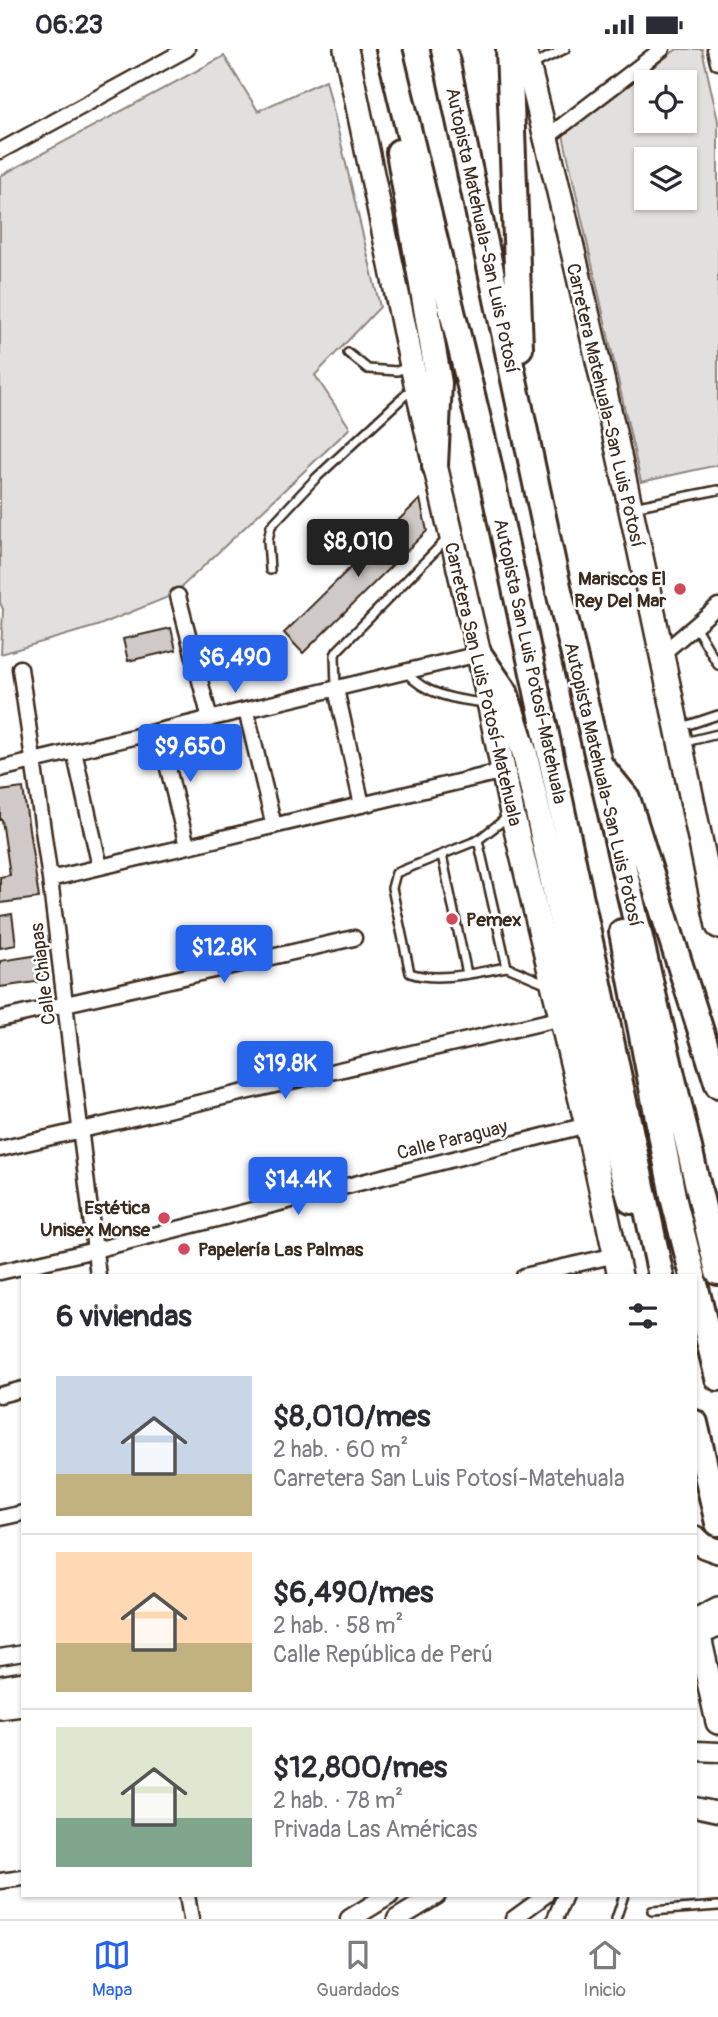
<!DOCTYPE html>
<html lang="es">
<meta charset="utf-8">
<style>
body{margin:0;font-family:Pangolin,sans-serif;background:#f7f7f7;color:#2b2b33;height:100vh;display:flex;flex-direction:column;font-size:26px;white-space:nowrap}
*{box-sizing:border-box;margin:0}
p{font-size:23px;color:#7c7c81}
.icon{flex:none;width:38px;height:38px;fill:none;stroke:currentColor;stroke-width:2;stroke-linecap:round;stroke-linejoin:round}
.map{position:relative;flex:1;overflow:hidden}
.panel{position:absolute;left:21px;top:1225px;width:676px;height:623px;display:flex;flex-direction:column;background:#fff;border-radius:0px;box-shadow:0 2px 5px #0004}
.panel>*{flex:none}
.buttons{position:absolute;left:634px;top:21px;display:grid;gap:14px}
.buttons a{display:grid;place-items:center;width:63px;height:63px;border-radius:0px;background:#fff;box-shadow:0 2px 5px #0004;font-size:35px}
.price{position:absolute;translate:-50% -60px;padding:0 16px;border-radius:7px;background:#2563eb;color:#fff;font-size:23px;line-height:46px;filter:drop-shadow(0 2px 4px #0008)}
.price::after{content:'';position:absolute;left:50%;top:42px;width:21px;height:16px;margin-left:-10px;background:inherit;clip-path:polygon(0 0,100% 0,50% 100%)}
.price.on{background:#222;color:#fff}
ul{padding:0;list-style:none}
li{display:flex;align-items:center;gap:21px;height:175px;padding:0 35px}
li+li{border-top:2px solid #e1e1e2}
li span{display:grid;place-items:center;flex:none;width:196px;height:140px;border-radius:0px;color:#555}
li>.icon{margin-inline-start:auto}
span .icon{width:84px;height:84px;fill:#fffc;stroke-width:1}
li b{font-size:30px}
h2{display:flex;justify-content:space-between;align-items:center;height:84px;padding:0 35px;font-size:30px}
.status{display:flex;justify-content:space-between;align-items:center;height:49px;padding:0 35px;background:#fff;direction:ltr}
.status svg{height:19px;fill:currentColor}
.dock{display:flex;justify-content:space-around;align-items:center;height:98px;border-top:2px solid #e1e1e2;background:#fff;font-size:19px;color:#7c7c81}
.dock a{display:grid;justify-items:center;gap:4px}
.dock .on{color:#2563eb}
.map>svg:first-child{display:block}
.green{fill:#e2e0de;stroke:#8e857e;stroke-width:2;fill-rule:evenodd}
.building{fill:#cfcac7;stroke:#3b2a1e;stroke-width:2}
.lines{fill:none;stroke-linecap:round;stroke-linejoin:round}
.service-casing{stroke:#3b2a1e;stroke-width:12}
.minor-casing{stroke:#3b2a1e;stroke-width:19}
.tertiary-casing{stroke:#3b2a1e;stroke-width:23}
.secondary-casing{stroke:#3b2a1e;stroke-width:24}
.primary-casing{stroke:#3b2a1e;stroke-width:28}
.motorway-casing{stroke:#3b2a1e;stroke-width:30}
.service{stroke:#fff;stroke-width:7}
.minor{stroke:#fff;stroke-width:14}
.tertiary{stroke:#fff;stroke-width:18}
.secondary{stroke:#fff;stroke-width:19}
.primary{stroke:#fff;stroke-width:23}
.motorway{stroke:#fff;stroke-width:24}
.poi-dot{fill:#d1495b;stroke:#fff;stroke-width:2.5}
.labels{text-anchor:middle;stroke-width:5;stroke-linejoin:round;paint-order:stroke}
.street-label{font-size:19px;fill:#3b2a1e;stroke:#fff}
.poi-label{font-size:19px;font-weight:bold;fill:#3b2a1e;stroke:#fff;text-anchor:end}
</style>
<div class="status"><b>06:23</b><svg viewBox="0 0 49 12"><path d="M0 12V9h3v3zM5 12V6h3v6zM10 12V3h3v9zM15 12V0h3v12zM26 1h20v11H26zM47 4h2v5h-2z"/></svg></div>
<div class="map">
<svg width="718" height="1870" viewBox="0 0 718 1870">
<rect width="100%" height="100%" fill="#fff"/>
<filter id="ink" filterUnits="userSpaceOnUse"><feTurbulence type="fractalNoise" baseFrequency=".0143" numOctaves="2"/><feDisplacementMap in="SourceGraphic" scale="14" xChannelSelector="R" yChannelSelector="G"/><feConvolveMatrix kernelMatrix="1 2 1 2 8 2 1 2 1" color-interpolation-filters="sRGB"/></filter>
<g filter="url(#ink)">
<path class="green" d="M677,0h25l16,72v344l-77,17 -78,-347zM646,33h38v39h-38zM646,110h38v39h-38z
M224,7l34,55 68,-31 54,227 -65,68 35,53 -177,167 -76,31 -96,28 2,-45 -3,-6v-427z"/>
<path class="building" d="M420,450l7,32 -124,122 -19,-20z
M171,579l5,22 -48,11 -5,-22z
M23,739l16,110 -39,5v-26l10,-2 -8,-55h-2v-29z
M12,865l4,31 -16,3v-32z
M39,906l4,26 -43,6v-26z"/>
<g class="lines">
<defs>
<path id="service" d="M532,16l33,-16
M348,304l20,16 29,2 11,-4
M633,458l85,-17
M270,521l-2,-30 3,-14 45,-48 97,-90
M695,577l23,39
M406,623c19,23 51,28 79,31
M336,640l-1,-34 2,-4 111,-113
M682,678l36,-12
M685,693l33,-8
M509,767l-31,24 29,127 43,18
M478,791l-82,33 -4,15 18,85c29,10 67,-1 97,-6
M442,806l25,119
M0,1666l23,-3
M652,1862l66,-5
M616,1870l8,-24"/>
<path id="minor" d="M715,0l3,13
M546,89l116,-89
M0,102l187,-102
M178,547l32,123
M662,605l56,-48
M20,619l30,211 48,397
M336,640l26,116
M246,661l28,116
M159,682l28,115
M74,702l26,116
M0,720l479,-115
M50,830l454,-108
M0,970l354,-81
M0,1100l562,-131
M0,1223l95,-22 492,-125
M524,1227l92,-21
M0,1346l23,-6
M0,1469l23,-5
M0,1608l23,-4
M0,1832l23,-3
M187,1846l4,24
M513,1870l33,-24
M555,1870l10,-24"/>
<path id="tertiary" d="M695,1702l23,1
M695,1758l23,5
M350,1870l39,-24
M397,1870l39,-24"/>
<path id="secondary" d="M695,1570l23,-12
M695,1588l23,-10
M0,1637l23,-4
M0,1654l23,-4"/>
<path id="primary" d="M346,0l66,317 67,288 33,159 75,312 33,151
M524,0c73,290 134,584 194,877
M695,1489l9,8 14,5
M695,1570l23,103"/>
<path id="motorway" d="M389,0l99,412 173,815
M444,0l112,529 162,694
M509,0l11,299
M399,103l40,231 -4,83
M479,605l26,38 20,62 77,350 29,97
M601,717l26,32 91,287
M622,883l52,269 19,75
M695,1235l23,94
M695,1374l23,100"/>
</defs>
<use href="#service" class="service-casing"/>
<use href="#minor" class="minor-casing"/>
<use href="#tertiary" class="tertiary-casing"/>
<use href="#secondary" class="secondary-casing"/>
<use href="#primary" class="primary-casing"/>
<use href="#motorway" class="motorway-casing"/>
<use href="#service" class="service"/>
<use href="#minor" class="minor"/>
<use href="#tertiary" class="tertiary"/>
<use href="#secondary" class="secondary"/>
<use href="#primary" class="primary"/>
<use href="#motorway" class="motorway"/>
</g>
</g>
<g class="poi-dot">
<circle cx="680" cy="540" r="7"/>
<circle cx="452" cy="870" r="7"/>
<circle cx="164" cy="1169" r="7"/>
<circle cx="184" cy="1200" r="7"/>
</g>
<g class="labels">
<g class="street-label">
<text transform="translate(483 181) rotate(78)" y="7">Autopista Matehuala-San Luis Potosí</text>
<text transform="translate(606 356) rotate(77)" y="7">Carretera Matehuala-San Luis Potosí</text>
<text transform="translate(531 612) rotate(78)" y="7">Autopista San Luis Potosí-Matehuala</text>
<text transform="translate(484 635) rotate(77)" y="7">Carretera San Luis Potosí-Matehuala</text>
<text transform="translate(604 735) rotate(77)" y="7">Autopista Matehuala-San Luis Potosí</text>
<text transform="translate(42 925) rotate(-97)" y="7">Calle Chiapas</text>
<text transform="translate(452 1090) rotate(-14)" y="7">Calle Paraguay</text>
</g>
<g class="poi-label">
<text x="666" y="536">Mariscos El<tspan x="666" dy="22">Rey Del Mar</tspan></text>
<text x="466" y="877" text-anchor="start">Pemex</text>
<text x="150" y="1165">Estética<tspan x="150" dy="22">Unisex Monse</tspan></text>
<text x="198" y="1207" text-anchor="start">Papelería Las Palmas</text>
</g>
</g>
</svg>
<div class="buttons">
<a><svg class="icon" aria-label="locate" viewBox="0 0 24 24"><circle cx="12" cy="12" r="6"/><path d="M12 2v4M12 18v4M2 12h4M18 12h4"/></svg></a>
<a><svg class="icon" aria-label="layers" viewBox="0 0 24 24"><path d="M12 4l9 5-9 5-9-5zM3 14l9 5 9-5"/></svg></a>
</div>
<b class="price on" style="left:358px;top:530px">$8,010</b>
<b class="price" style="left:235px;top:646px">$6,490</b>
<b class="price" style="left:190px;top:735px">$9,650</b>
<b class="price" style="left:224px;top:936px">$12.8K</b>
<b class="price" style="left:285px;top:1052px">$19.8K</b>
<b class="price" style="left:298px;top:1168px">$14.4K</b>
<section class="panel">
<h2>6 viviendas<svg class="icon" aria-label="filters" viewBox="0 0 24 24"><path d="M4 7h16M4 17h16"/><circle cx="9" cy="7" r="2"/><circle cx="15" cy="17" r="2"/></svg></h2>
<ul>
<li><span style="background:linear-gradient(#c9d6e8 70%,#c2b280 0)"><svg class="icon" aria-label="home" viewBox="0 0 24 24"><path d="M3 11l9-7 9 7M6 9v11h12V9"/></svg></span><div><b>$8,010/mes</b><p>2 hab. · 60 m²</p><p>Carretera San Luis Potosí-Matehuala</p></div></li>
<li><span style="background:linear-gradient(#ffd9b3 65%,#c2b280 0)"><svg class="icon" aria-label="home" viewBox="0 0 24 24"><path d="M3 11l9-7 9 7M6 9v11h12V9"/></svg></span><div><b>$6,490/mes</b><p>2 hab. · 58 m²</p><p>Calle República de Perú</p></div></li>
<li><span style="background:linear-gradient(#dfe7d0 65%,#7fa58c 0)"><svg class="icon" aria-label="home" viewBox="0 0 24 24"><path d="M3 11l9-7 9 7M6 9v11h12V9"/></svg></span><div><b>$12,800/mes</b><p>2 hab. · 78 m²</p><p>Privada Las Américas</p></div></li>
</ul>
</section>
</div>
<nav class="dock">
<a class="on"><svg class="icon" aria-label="map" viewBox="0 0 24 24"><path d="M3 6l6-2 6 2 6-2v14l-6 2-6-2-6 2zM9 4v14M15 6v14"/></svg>Mapa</a>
<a><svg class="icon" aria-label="saved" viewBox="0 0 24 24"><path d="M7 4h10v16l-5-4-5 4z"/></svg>Guardados</a>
<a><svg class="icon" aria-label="home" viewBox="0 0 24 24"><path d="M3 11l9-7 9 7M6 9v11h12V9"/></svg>Inicio</a>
</nav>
